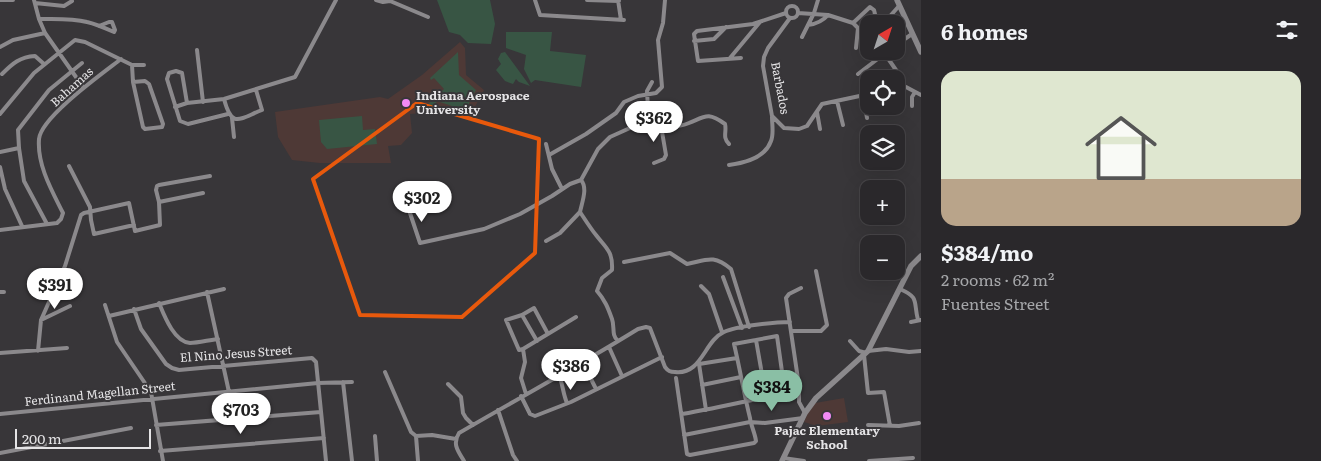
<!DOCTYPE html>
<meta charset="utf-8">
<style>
body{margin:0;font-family:Literata,serif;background:#323033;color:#f1f3f6;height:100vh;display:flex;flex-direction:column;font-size:19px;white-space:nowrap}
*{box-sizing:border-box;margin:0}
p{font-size:16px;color:#a5a6a9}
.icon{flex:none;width:28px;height:28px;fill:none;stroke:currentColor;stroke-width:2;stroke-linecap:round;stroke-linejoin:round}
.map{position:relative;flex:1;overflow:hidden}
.sheet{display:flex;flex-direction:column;background:#2a282b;width:400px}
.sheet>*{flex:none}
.needle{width:32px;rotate:39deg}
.buttons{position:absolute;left:860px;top:15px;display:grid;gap:10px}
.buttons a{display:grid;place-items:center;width:45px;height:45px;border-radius:10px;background:#2a282b;box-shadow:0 5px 20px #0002,0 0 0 1px #464447;font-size:25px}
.scale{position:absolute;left:15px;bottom:12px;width:136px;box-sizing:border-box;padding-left:5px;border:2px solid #e5e4e6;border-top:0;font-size:14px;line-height:18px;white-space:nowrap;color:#e5e4e6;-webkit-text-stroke:4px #383639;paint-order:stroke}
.price{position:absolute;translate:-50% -42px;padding:0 11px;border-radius:18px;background:#fff;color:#222;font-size:16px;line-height:32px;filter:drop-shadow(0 1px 2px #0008)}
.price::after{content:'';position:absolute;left:50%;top:30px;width:15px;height:11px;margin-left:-8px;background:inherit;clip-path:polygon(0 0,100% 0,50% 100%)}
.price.selected{background:#8abfa5;color:#111}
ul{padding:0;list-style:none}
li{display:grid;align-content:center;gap:10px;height:265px;padding:0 20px}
li span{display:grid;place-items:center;height:155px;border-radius:15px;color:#555}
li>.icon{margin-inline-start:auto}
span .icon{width:90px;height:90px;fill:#fffc;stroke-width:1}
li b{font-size:21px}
h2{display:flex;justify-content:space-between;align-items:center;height:60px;padding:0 20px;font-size:21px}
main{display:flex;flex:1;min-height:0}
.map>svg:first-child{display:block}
.education{fill:#4e3936}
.green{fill:#385544}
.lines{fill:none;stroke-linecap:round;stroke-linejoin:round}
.street{stroke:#8b898c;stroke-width:4}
.secondary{stroke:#8b898c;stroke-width:5.5}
.marked{fill:none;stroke:#e8590c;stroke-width:4;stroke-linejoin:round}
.poi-dot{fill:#f18af4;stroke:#383639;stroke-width:2}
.labels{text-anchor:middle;stroke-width:4;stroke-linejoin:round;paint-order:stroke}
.street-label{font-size:12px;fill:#e5e4e6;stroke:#383639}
.poi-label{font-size:12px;font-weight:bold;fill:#e5e4e6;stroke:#383639;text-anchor:start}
</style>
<main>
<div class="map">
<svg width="921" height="461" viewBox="0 0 921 461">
<rect width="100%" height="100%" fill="#383639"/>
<path class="education" d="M460,42l5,6 1,27 18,15 -14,26 -16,-1 -29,-8 -3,1v5l-12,1 2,19 -11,12 -13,1 3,17h-71l-28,-3 -14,-23 -3,-25 105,-15 8,2 34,-24z
M844,398l4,24 -31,4 -13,-4 5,-12 6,-7z"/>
<path class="green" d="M437,0h53l5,24 -4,20 -23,-1 -8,-8 -11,-3z
M506,32h46l-2,19 36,4 -5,32 -46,-7 -4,3 -7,-14 2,-14 -20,-7z
M458,52l1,23 17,15 -12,23 -8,2 2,-7 -21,-7 -4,8 -8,-2 19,-18 -10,-11 -3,2 -1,-2z
M505,52l25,34 -11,-4 -3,-3 -3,5 -8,-3 -9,-11 5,-6 -3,-5 3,-6z
M362,116l1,14 12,-1 2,15 -50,5 -6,-7 -2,-22z"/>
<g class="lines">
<path class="street" d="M0,0h13
M34,0l5,19 6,14 38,54
M376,0l7,2 7,-1 38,16
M535,0l5,15 84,5
M587,0l32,1
M618,0l3,20
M35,3l29,3 8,-5
M786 12a6 6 0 1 1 12 0a6 6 0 1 1-12 0Z
M870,7l4,3 1,4 -13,14h-4l-5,-5z
M798,13l30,2 25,8
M790,18l-22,30 -4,9 -1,9 9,50 12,12 15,1 8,-3 15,-22 47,-10
M39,19c15,0 33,-1 48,3 9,2 18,6 27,10l1,-2 -3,-8h-3l-10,4
M883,24l16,-18
M808,25c8,-1 14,-3 20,-10
M802,37l12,-24 4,-13
M694,41l20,-2 12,-12
M896,45l16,-11
M0,47l13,-7 32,-7
M856,48l2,-20
M197,50l6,52
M885,54l13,19
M730,58l30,-36
M741,58l-43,3 -4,-27 3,-3 56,-7 33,-11
M132,65l1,17 10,45 2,2 17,-2 1,-3 -14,-40 -4,-3 -12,1
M2,74c11,-11 18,-17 33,-18l9,8
M858,74l30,-23
M896,88l10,-1 15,8
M863,95l4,23
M224,99c8,30 15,20 38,11l-6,-20
M837,101l6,24
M187,103l-5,-30 -6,-2 -7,2 -2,6 13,42 8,3 40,-10
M892,106v2
M912,106v-9l3,-5
M175,107l12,-4 37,-4 71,-22 41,-77
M648,109l13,17c10,1 19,1 28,-3 17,-7 19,-11 36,1 2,8 -3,13 4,20
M817,112l3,17
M0,114l34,-41 41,-33 10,2 47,23h12
M232,118l2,19
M546,144l6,25 10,20
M0,152l19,-4
M549,155l37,-21 30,-21 8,-11 14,-6 18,-3 6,-6 -4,-47 5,-17 2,-23
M654,163l10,-4 2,-4 -5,-29
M729,165c16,-2 36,-7 42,-24 3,-7 1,-16 1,-24
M69,166l21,41 1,13 3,14 40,-9
M0,167l5,22 17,37
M581,180c7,8 1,22 -1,32 4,6 11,17 16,23 10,13 17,16 16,35l-10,8 -5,13c8,9 11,17 15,28 3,8 -1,16 6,22
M159,202l-3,-12 1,-4 2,-1 51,-9
M409,210l11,33 64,-14 36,-15 32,-18 18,-12 11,-4 17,-31 12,-12 20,-9 13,-10 5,-9 -1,-18 5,-9
M47,224l-23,-43 -5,-33 -1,-18 31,-40 33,-27
M0,230l57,-7 4,-4 2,-6c-11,-22 -26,-48 -24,-74 2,-22 64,-66 82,-80
M546,241l14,-8 20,-21
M624,262l46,-9 17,11c20,-4 26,-10 44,5l18,58
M723,277l19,51
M701,286l8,8 13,38
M801,288l-12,6 -3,4 13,88v16l6,11
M900,289c20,9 13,12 18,31
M0,292h4
M207,292l22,100
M159,303c5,12 15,39 31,40 8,0 19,-3 28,-4
M105,305l12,37 34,50 12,69
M134,309l7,20 25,35 6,4 7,2 133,-12 4,4 10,99
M522,315l-16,5 13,30 4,-1
M109,316l115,-27
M41,320l29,-14
M911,322l10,-2
M792,331h29l6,-6 -11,-54
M756,340l10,57
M537,341l-15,-26 12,-7 14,26
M850,341l9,10 7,2
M609,347l13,29
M38,351l3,-31 24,-54 16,-51 3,-2 45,-10 6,28 25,-6 -1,-23 44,-9
M868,351l18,-2 23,3 12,-1
M0,353l67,-5
M864,355l4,38 16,-1 6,34
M583,363l13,26
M385,372l26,60 5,4 16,-1 24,4
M559,375c4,10 4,19 8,28
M676,378l11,76 3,1 64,-12 2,-2c-1,-8 -5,-15 -6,-23 -6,-24 -10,-49 -16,-74l43,-8 8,57c-34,7 -68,15 -103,21
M343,382l9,79
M448,384l13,13 2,16 3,5 7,7
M702,385l39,-8
M526,394l-5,-16 4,-16 -2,-13 53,-32
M521,396l9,18 5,2 36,-14 91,-45
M498,410l15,45 4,6
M706,410l-7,-46 38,-6
M0,414l318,-31 34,-1
M156,425l165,-13
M868,425l31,1 20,-3
M684,435l66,-13 15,1 38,-5
M375,436l2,25
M416,436l2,25
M160,451l164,-13
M0,453l131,-25
M783,458l21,3
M464,461c-6,-10 -12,-17 -5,-28 60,-35 121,-68 179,-104l8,-2 4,1 15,39c3,4 5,5 10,5 27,3 29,-31 49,-40 12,-6 52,-10 66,-10
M869,461l44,-3"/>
<path class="secondary" d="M897,0l24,52
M782,461l23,-48 11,-15 52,-47 43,-85 10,-10"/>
</g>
<path class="marked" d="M417,103l122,36 -4,114 -73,64 -102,-2 -47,-136z"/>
<g class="poi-dot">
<circle cx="406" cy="103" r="5"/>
<circle cx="827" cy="416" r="5"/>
</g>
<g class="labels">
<g class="street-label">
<text transform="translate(72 87) rotate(-42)" y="4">Bahamas</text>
<text transform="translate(780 88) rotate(79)" y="4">Barbados</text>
<text transform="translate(236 354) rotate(-4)" y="4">El Nino Jesus Street</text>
<text transform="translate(100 394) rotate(-6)" y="4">Ferdinand Magellan Street</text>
</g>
<g class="poi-label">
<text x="416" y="100">Indiana Aerospace<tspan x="416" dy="14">University</tspan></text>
<text x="827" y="435" text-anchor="middle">Pajac Elementary<tspan x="827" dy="14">School</tspan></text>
</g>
</g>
</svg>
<div class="buttons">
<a><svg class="needle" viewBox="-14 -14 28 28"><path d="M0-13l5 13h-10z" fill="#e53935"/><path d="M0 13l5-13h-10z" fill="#a5a6a9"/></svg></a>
<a><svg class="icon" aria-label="locate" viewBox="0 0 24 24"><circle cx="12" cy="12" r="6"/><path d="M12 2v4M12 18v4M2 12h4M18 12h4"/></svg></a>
<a><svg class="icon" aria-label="layers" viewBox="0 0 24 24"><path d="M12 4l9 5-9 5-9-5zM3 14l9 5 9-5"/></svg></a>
<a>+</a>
<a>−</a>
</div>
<div class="scale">200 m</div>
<b class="price" style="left:654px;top:143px">$362</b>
<b class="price" style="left:422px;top:223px">$302</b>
<b class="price" style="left:55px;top:310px">$391</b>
<b class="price" style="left:571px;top:391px">$386</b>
<b class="price selected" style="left:772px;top:412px">$384</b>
<b class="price" style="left:241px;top:435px">$703</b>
</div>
<section class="sheet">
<h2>6 homes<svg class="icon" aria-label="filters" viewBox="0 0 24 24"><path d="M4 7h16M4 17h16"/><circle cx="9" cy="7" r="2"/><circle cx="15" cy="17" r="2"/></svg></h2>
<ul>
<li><span style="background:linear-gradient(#dfe7d0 70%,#b9a48a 0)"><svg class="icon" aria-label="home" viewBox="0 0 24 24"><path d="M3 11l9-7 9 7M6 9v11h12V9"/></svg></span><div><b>$384/mo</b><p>2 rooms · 62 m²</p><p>Fuentes Street</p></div></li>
</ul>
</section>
</main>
